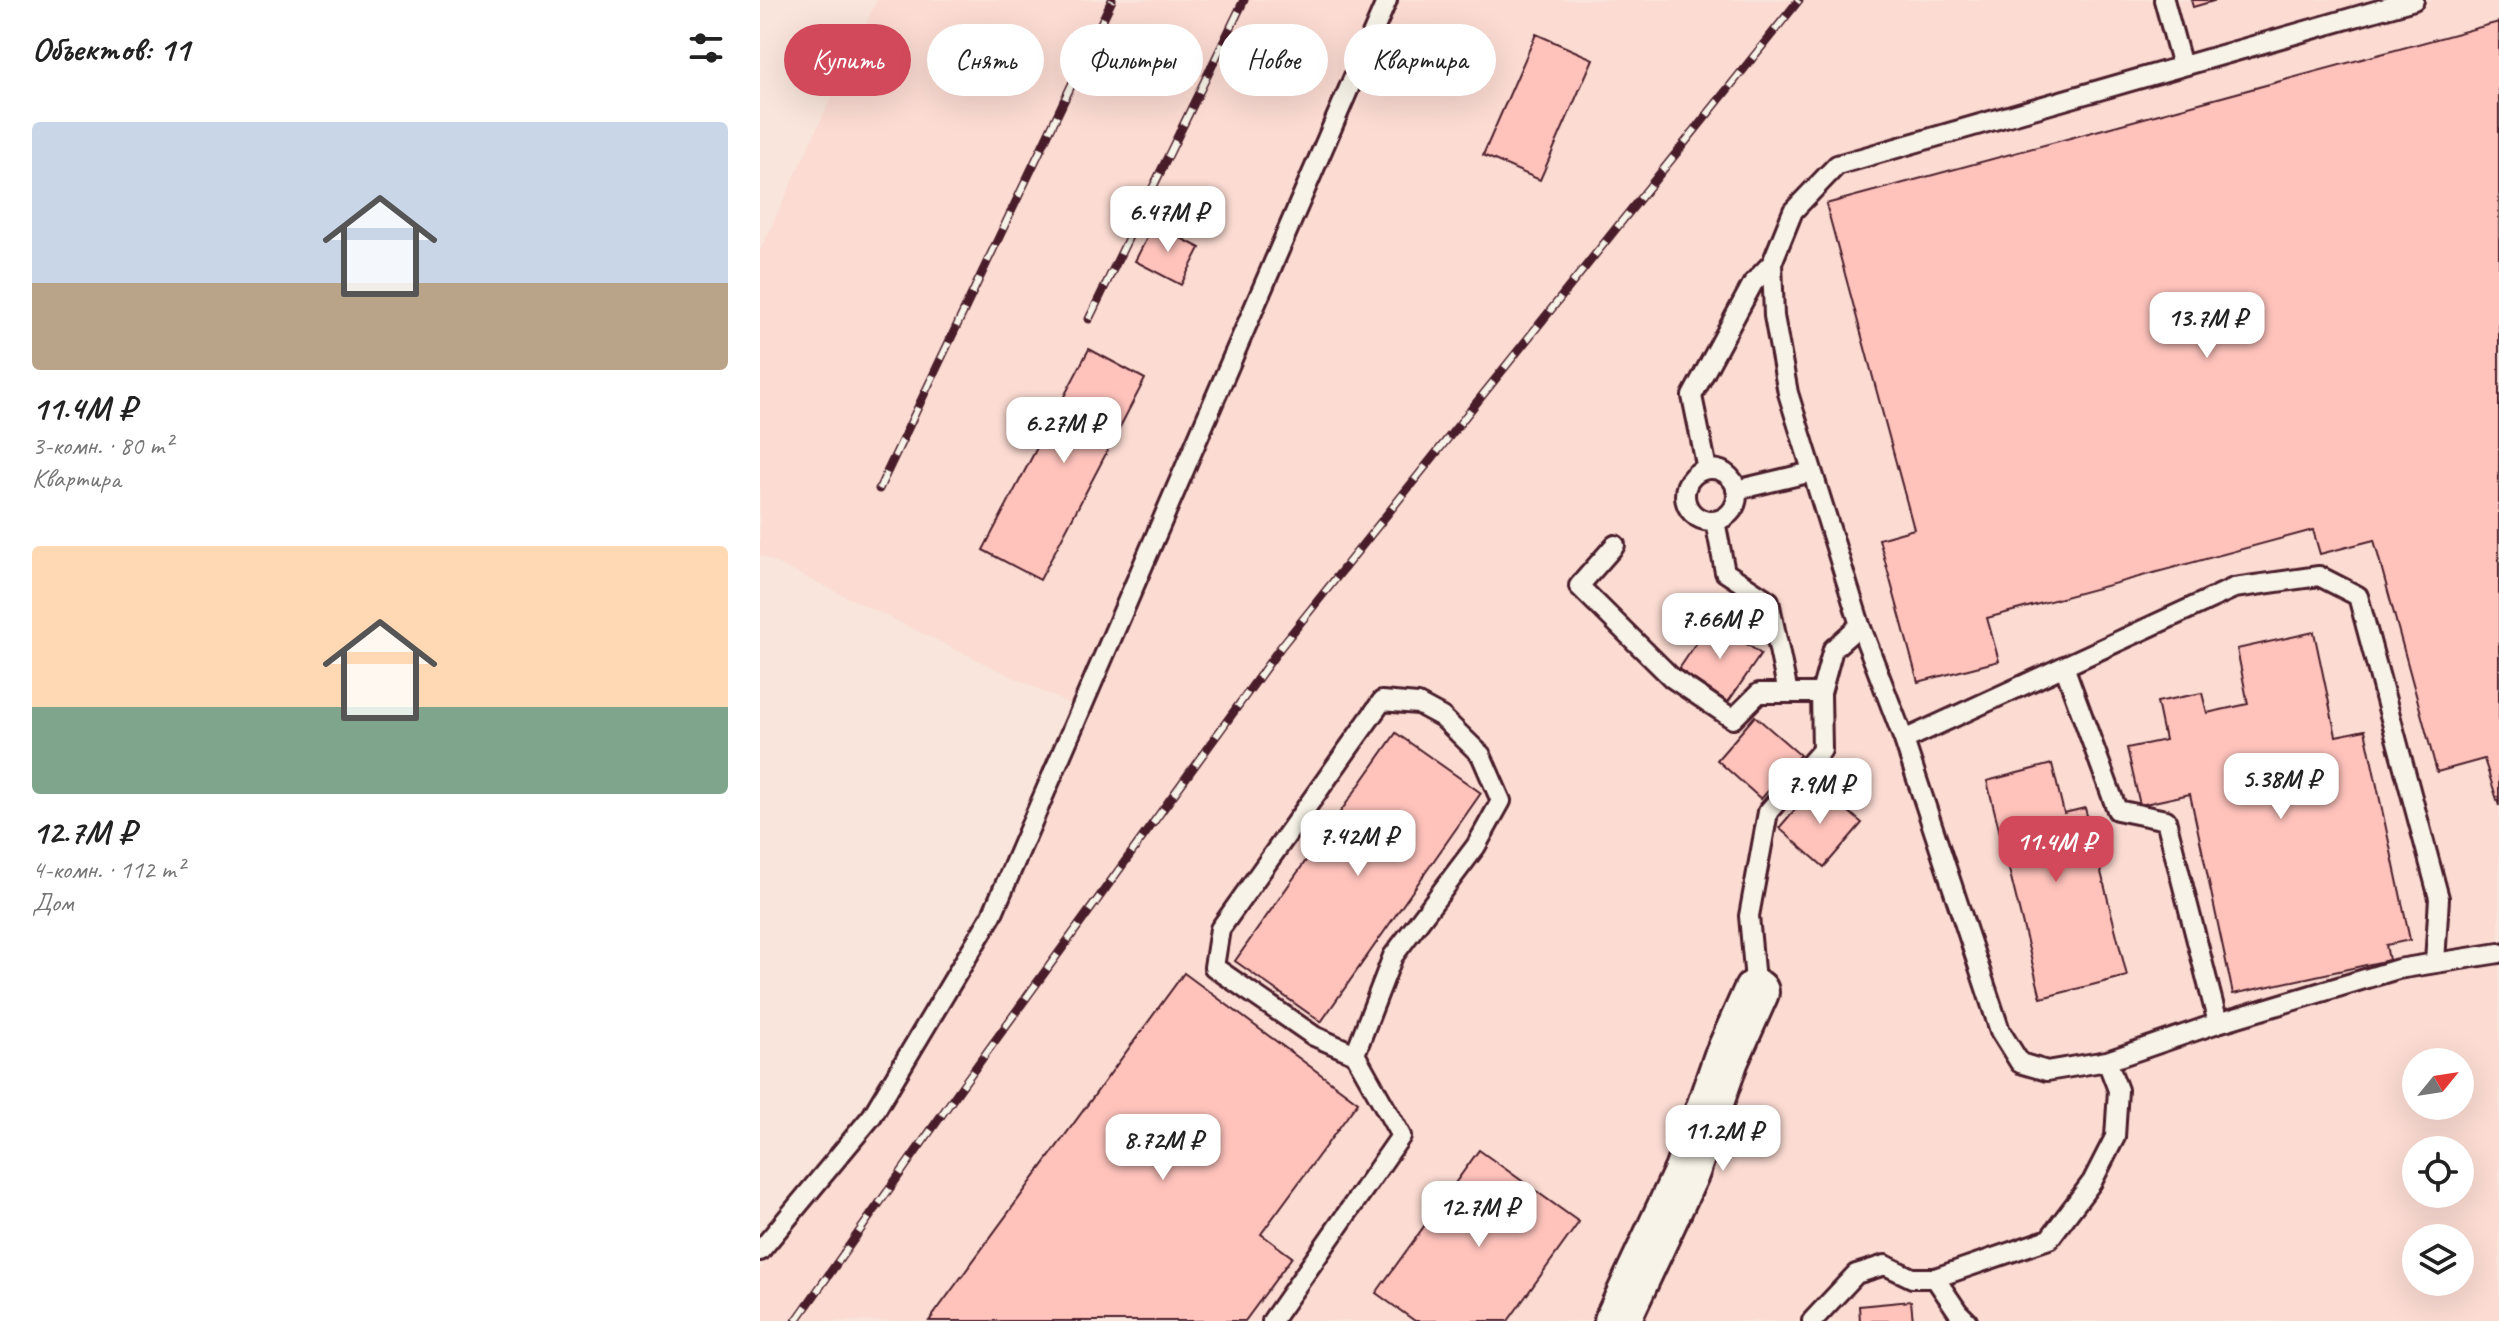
<!DOCTYPE html>
<html lang="ru">
<meta charset="utf-8">
<style>
body{margin:0;font-family:Caveat,sans-serif;background:#f6f6f6;color:#222;height:100vh;display:flex;flex-direction:column;font-size:30px;white-space:nowrap}
*{box-sizing:border-box;margin:0}
p{font-size:26px;color:#767676}
.icon{flex:none;width:44px;height:44px;fill:none;stroke:currentColor;stroke-width:2;stroke-linecap:round;stroke-linejoin:round}
.map{position:relative;flex:1;overflow:hidden}
.panel{display:flex;flex-direction:column;background:#fff;width:760px}
.panel>*{flex:none}
.banner{position:absolute;left:24px;top:24px;width:760px;height:72px;display:flex;gap:16px}
.needle{width:52px;rotate:60deg}
.tools{position:absolute;left:1642px;top:1048px;display:grid;gap:16px}
.tools a{display:grid;place-items:center;width:72px;height:72px;border-radius:50%;background:#fff;box-shadow:0 8px 32px #0002;font-size:40px}
.price{position:absolute;translate:-50% -68px;padding:0 18px;border-radius:16px;background:#fff;color:#222;font-size:26px;line-height:52px;filter:drop-shadow(0 2px 4px #0008)}
.price::after{content:'';position:absolute;left:50%;top:48px;width:24px;height:18px;margin-left:-12px;background:inherit;clip-path:polygon(0 0,100% 0,50% 100%)}
.price.on{background:#d1495b;color:#fff}
ul{padding:0;list-style:none}
li{display:grid;align-content:center;gap:16px;height:424px;padding:0 32px}
li span{display:grid;place-items:center;height:248px;border-radius:8px;color:#555}
li>.icon{margin-inline-start:auto}
span .icon{width:144px;height:144px;fill:#fffc;stroke-width:1}
li b{font-size:34px}
h2{display:flex;justify-content:space-between;align-items:center;height:96px;padding:0 32px;font-size:34px}
.pill{padding:0 28px;border-radius:36px;background:#fff;box-shadow:0 8px 32px #0002;font-size:28px;line-height:72px}
.pill.on{background:#d1495b;color:#fff}
main{display:flex;flex:1;min-height:0}
.map>svg:first-child{display:block}
.built{fill:#fbdbd2;fill-rule:evenodd}
.building{fill:#ffc3bc;stroke:#4a1f2b;stroke-width:2}
.lines{fill:none;stroke-linecap:round;stroke-linejoin:round}
.lane-casing{stroke:#4a1f2b;stroke-width:24}
.secondary-casing{stroke:#4a1f2b;stroke-width:50}
.lane{stroke:#f7f3e8;stroke-width:18}
.secondary{stroke:#f7f3e8;stroke-width:44}
.rail-casing{stroke:#4a1f2b;stroke-width:9}
.rail{stroke:#f7f3e8;stroke-width:6;stroke-dasharray:18;stroke-linecap:butt}
</style>
<main>
<section class="panel">
<h2>Объектов: 11<svg class="icon" aria-label="filters" viewBox="0 0 24 24"><path d="M4 7h16M4 17h16"/><circle cx="9" cy="7" r="2"/><circle cx="15" cy="17" r="2"/></svg></h2>
<ul>
<li><span style="background:linear-gradient(#c9d6e8 65%,#b9a48a 0)"><svg class="icon" aria-label="home" viewBox="0 0 24 24"><path d="M3 11l9-7 9 7M6 9v11h12V9"/></svg></span><div><b>11.4M ₽</b><p>3-комн. · 80 m²</p><p>Квартира</p></div></li>
<li><span style="background:linear-gradient(#ffd9b3 65%,#7fa58c 0)"><svg class="icon" aria-label="home" viewBox="0 0 24 24"><path d="M3 11l9-7 9 7M6 9v11h12V9"/></svg></span><div><b>12.7M ₽</b><p>4-комн. · 112 m²</p><p>Дом</p></div></li>
</ul>
</section>
<div class="map">
<svg width="1739" height="1321" viewBox="0 0 1739 1321">
<rect width="100%" height="100%" fill="#f9e5db"/>
<filter id="ink" filterUnits="userSpaceOnUse"><feTurbulence type="fractalNoise" baseFrequency=".0125" numOctaves="2"/><feDisplacementMap in="SourceGraphic" scale="16" xChannelSelector="R" yChannelSelector="G"/><feConvolveMatrix kernelMatrix="1 2 1 2 8 2 1 2 1" color-interpolation-filters="sRGB"/></filter>
<g filter="url(#ink)">
<path class="built" d="M117,0h1622v1321h-1739v-52l119,-148 123,-204 90,-202 -332,-160v-304zM1656,1062h44v44h-44zM1656,1150h44v44h-44zM1656,1238h44v44h-44z"/>
<path class="building" d="M1431,0h26l-24,7z
M1739,22v784l-15,-47 -47,13 -63,-232 -54,14 -7,-24 -326,88 12,43 -81,21 -39,-143 35,-10 -88,-325z
M776,34l57,25 -53,121 -57,-25z
M394,224l46,24 -19,37 -46,-24z
M329,349l56,30 -105,201 -57,-30z
M952,620l49,34 -33,48 -49,-33z
M1554,632l22,104 29,-6 45,210 -24,5 3,15 -156,34 -43,-200 -50,11 -13,-57 38,-8 -8,-38 45,-9 5,20 41,-9 -11,-55z
M995,716l45,39 -39,44 -44,-39z
M636,733l85,60 -160,229 -86,-61z
M1292,764l12,49 21,-5 42,168 -86,22 -54,-217z
M1057,784l45,39 -38,44 -45,-39z
M424,973l174,129 -97,132 31,23 -47,64h-316z
M719,1150l100,72 -71,99h-93l-39,-28z
M1151,1301l2,20h-53l-1,-15z"/>
<g class="lines">
<defs>
<path id="lane" d="M1404,0l18,66
M1654,0l-577,165 -44,46 -21,52 2,53 14,77 72,232 44,115 96,291 20,32 27,8 60,-10 111,-38 180,-54 101,-16
M947,469l-15,-73 61,-113 19,-20
M925 495a26 26 0 1 1 52 0a26 26 0 1 1-52 0Z
M976,490l76,-18
M955,521l10,51 44,29 19,92
M855,545l-36,41 93,92 61,41 26,-26h62
M1304,666l53,144 49,10 52,203
M1144,740l330,-152 85,-12 39,20 81,302 -4,64
M996,992l-7,-76 19,-104 54,-62 -1,-57 12,-44 27,-24
M0,1251l112,-135 120,-201 395,-915
M1175,1278l23,34 9,9
M512,1321l129,-185 -46,-82 -41,-18 -100,-69 6,-38 162,-228 36,3 24,13 39,38 20,46 -25,45 -83,110 -38,98
M1052,1321l44,-47 29,-9 27,13h23l114,-39 43,-57 23,-45 3,-47 -11,-29"/>
<path id="secondary" d="M857,1321l70,-150 39,-112 30,-67"/>
</defs>
<use href="#lane" class="lane-casing"/>
<use href="#secondary" class="secondary-casing"/>
<use href="#lane" class="lane"/>
<use href="#secondary" class="secondary"/>
<defs>
<path id="rail" d="M329,319l155,-319
M119,489l233,-489
M36,1321l164,-232 320,-441 519,-648"/>
</defs>
<use href="#rail" class="rail-casing"/>
<use href="#rail" class="rail"/>
</g>
</g>
</svg>
<div class="tools">
<a><svg class="needle" viewBox="-14 -14 28 28"><path d="M0-13l5 13h-10z" fill="#e53935"/><path d="M0 13l5-13h-10z" fill="#767676"/></svg></a>
<a><svg class="icon" aria-label="locate" viewBox="0 0 24 24"><circle cx="12" cy="12" r="6"/><path d="M12 2v4M12 18v4M2 12h4M18 12h4"/></svg></a>
<a><svg class="icon" aria-label="layers" viewBox="0 0 24 24"><path d="M12 4l9 5-9 5-9-5zM3 14l9 5 9-5"/></svg></a>
</div>
<b class="price" style="left:408px;top:254px">6.47M ₽</b>
<b class="price" style="left:1447px;top:360px">13.7M ₽</b>
<b class="price" style="left:304px;top:465px">6.27M ₽</b>
<b class="price" style="left:960px;top:661px">7.66M ₽</b>
<b class="price" style="left:1521px;top:821px">5.38M ₽</b>
<b class="price" style="left:1060px;top:826px">7.9M ₽</b>
<b class="price" style="left:598px;top:878px">7.42M ₽</b>
<b class="price on" style="left:1296px;top:884px">11.4M ₽</b>
<b class="price" style="left:963px;top:1173px">11.2M ₽</b>
<b class="price" style="left:403px;top:1182px">8.72M ₽</b>
<b class="price" style="left:719px;top:1249px">12.7M ₽</b>
<div class="banner">
<a class="pill on">Купить</a>
<a class="pill">Снять</a>
<a class="pill">Фильтры</a>
<a class="pill">Новое</a>
<a class="pill">Квартира</a>
</div>
</div>
</main>
